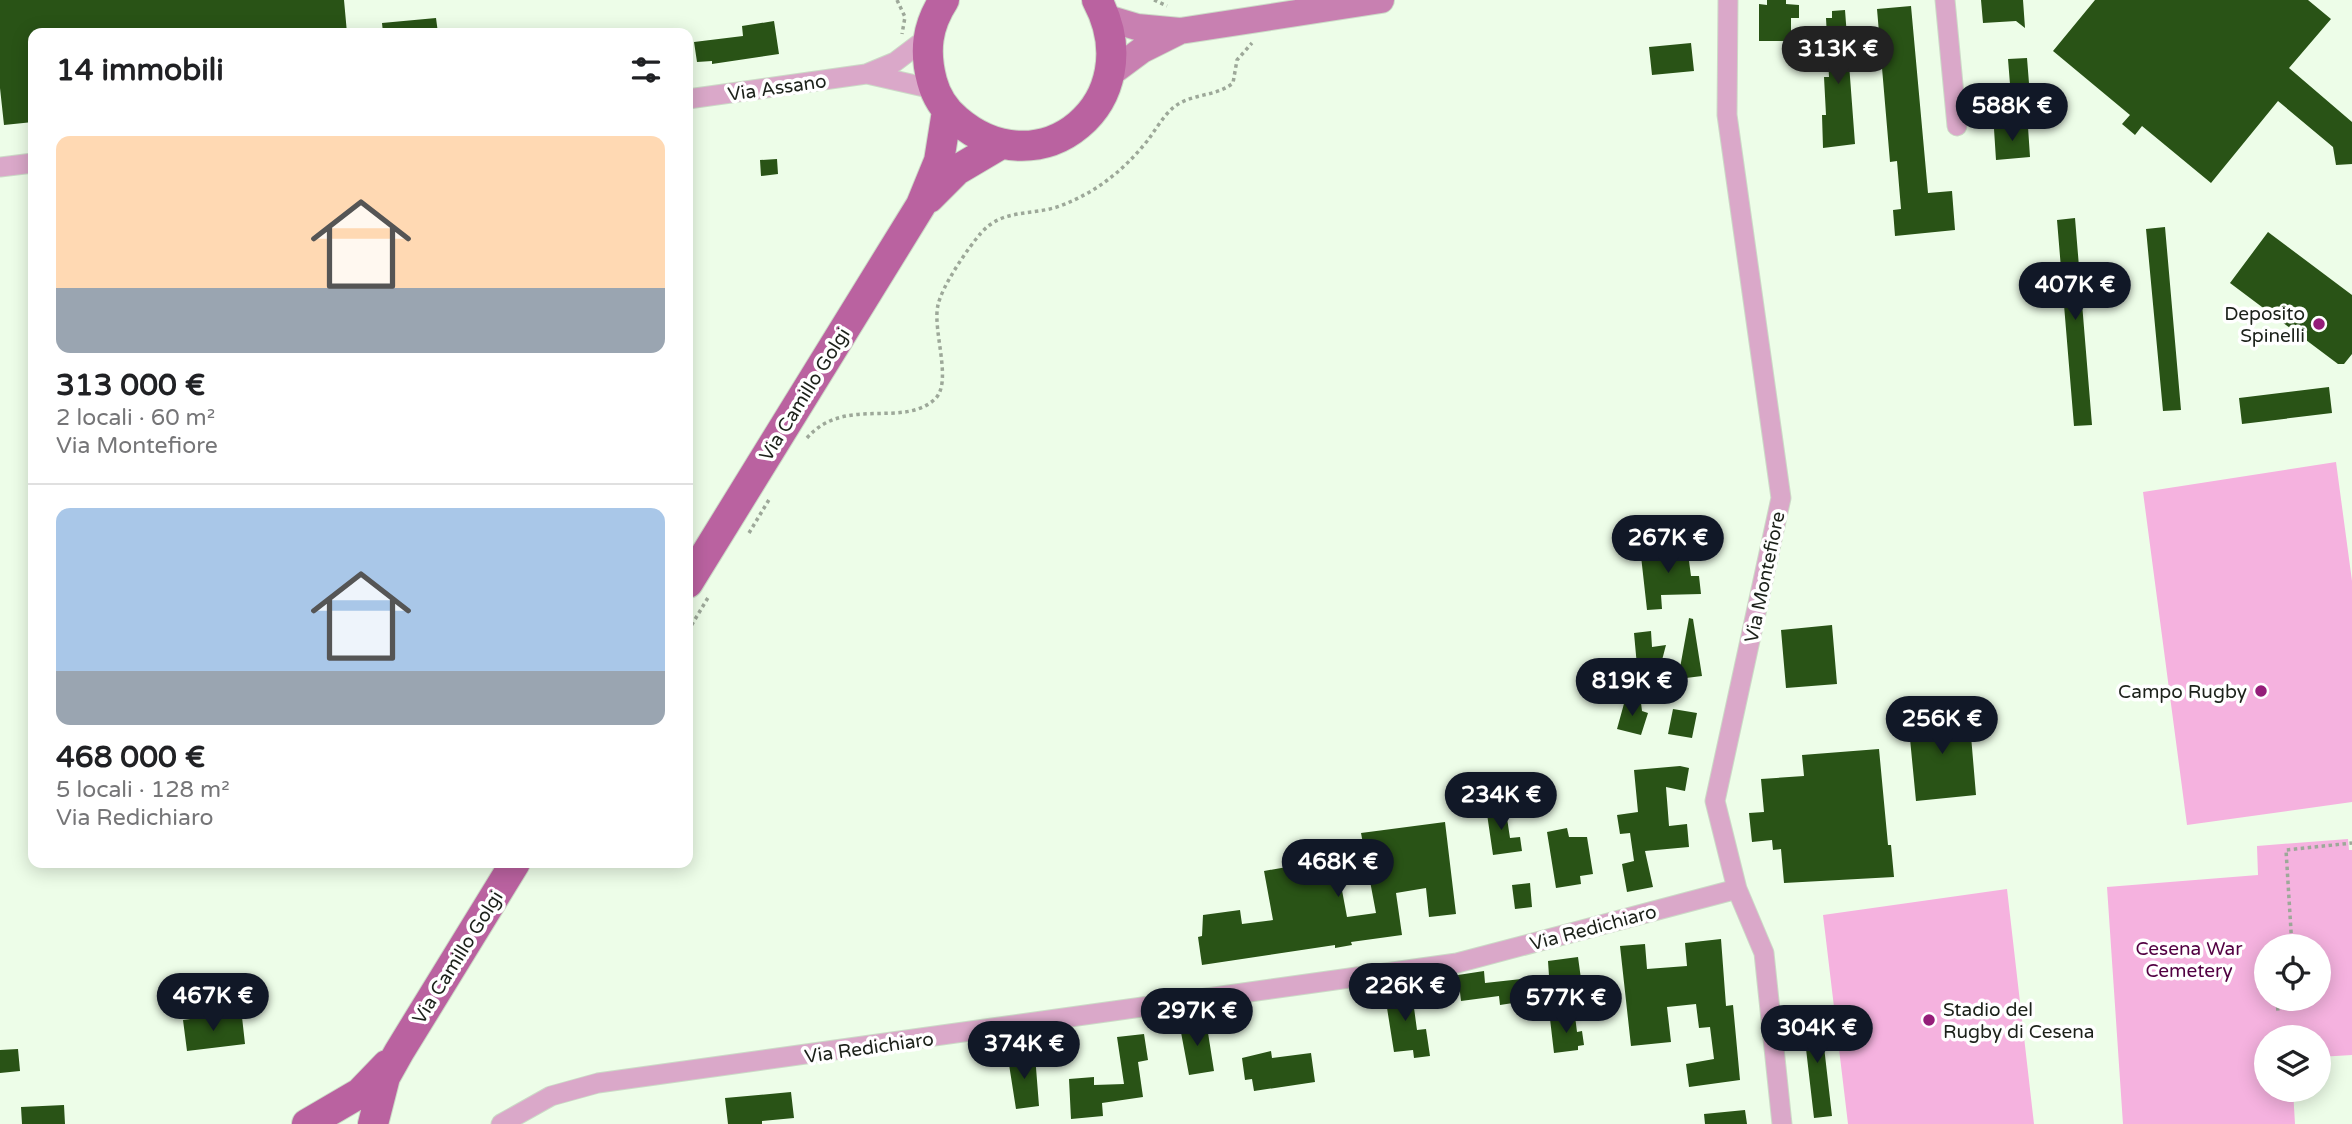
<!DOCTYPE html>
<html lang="it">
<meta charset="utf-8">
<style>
body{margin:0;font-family:"Varela Round",sans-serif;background:#f6f6f6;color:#202124;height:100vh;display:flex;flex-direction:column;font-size:26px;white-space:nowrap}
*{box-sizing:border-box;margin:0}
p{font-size:23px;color:#757577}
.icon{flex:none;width:38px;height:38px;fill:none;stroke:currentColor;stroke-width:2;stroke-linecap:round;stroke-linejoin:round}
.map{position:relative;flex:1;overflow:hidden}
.sheet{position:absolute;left:28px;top:28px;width:665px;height:840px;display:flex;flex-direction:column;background:#fff;border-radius:14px;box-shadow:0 4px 18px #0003}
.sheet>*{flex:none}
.controls{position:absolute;left:2254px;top:934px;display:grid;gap:14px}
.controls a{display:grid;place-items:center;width:77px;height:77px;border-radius:50%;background:#fff;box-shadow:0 4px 18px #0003;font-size:35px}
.price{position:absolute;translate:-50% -60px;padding:0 16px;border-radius:24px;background:#111827;color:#fff;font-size:23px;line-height:46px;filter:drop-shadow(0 2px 4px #0008)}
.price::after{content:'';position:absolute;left:50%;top:42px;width:21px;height:16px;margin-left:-10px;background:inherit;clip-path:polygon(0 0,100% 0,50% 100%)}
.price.on{background:#222;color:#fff}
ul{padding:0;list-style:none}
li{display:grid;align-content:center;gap:14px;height:371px;padding:0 28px}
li+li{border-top:2px solid #e0e0e0}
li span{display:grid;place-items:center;height:217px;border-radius:14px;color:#555}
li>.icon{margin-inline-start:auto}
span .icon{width:126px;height:126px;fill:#fffc;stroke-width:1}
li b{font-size:30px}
h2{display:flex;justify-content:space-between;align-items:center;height:84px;padding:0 28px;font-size:30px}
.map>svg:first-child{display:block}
.green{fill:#f5b2df;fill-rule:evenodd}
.building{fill:#295316}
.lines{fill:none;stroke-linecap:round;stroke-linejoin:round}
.street-casing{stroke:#ccdac7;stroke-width:21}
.secondary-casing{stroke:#ccdac7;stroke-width:28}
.primary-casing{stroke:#ccdac7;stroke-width:32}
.path{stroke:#9da899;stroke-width:3.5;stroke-dasharray:3.5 3.5;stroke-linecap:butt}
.street{stroke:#daa8c9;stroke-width:19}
.secondary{stroke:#c880b1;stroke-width:26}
.primary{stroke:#ba62a0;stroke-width:30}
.poi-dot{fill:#941d79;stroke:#fff;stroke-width:2.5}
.labels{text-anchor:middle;stroke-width:7;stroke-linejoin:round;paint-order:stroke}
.street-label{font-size:19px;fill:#1c211a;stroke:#fff}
.poi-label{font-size:19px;fill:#1c211a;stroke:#fff;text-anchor:end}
.park-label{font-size:19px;fill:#520042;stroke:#fff}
</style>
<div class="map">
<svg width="2352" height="1124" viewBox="0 0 2352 1124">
<rect width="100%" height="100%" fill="#edfde8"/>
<path class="green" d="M2336,462l16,119v221l-165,23 -44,-333z
M2348,839l1,11h3v205l-33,2v-19h-53v52h27l2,34h-172l-16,-237 151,-12 -1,-29zM2266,947h53v52h-53z
M2007,889l27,235h-186l-25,-209z"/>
<path class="building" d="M0,0h344l3,33h-314v89l-29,3 -4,-37z
M1767,0h19v4l13,1v13h-8v23h-32v-37l8,1z
M1981,0h42l2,28 -9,-7 -33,2z
M2095,0h213l23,19 -42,49 63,54v42l-16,1 -3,-18 -55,-46 -67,82 -69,-57 -7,9 -13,-11 8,-9 -77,-64z
M1911,6l17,187 24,-2 3,39 -60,6 -2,-26 8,-1 -4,-48 -7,1 -13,-153z
M1845,10l10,134 -32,4 -1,-33h4l-2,-38h5l-3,-59h6v-7z
M436,18l2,15h-55l-1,-10z
M774,21l5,33 -67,10v-3l-15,1 -3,-20 49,-6 -1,-10z
M1691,43l3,28 -42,4 -3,-28z
M2027,58l3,38 -19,1 -3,-38z
M2028,127l2,30 -34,3 -2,-31z
M777,159l1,15 -17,2 -1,-16z
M2075,218l17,207 -18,1 -17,-206z
M2165,227l16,183 -18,1 -17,-182z
M2268,232l84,63v59l-8,10h-6l-108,-81z
M2329,387l3,26 -90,11 -3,-26z
M1675,544l1,3 11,-1 4,30h8l2,18 -40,1 1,14 -15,1 -6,-54 21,-3 -1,-8z
M1689,618l4,1 9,57 -24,3z
M1832,625l5,59 -51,4 -5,-58z
M1651,631l1,16 14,-2 -5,19 -24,2 -3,-33z
M1625,700l16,3 1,8 6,2 -7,22 -24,-6z
M1673,709l24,4 -5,25 -24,-4z
M1969,712l7,83 -60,6 -8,-83z
M1879,749l9,96h3l3,32 -110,6 -3,-34 -8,1 -1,-10 -20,2 -3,-29 15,-1 -3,-33 43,-3 -2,-21z
M1680,766l9,2 -4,23 -19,-4 3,39 18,-2 2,23 -44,4 8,36 -26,5 -5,-28 12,-3 -4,-28 -10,1 -3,-19 21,-3 -4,-42z
M1505,805l5,33 10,-1 2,14 -29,4 -7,-48z
M1445,822l11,92 -27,3 -3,-29 -30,5 6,42 -51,7 1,3 -17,3v-3l-133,20 -4,-28 4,-1 1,-21 37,-5 2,14 31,-4 -9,-49 51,-9 2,11 21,-4 9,48 29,-4 -15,-80z
M1567,828l2,9h18l6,37 -13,2 1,8 -25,4 -9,-56z
M1530,883l2,24 -17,2 -3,-24z
M1721,939l5,67 7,-1 7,75 -51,7 -3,-23 28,-5 -4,-32 -11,1 -3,-24 -29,3 4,35 -40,4 -11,-100 25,-2 2,25 40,-3 -2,-23z
M1578,957l3,22 -31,4 1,14 -51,8 -1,-9 -38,5 -3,-26 26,-4 1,12 64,-7 -1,-15z
M1411,986l6,44 9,-1 4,27 -16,2 -1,-8 -19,2 -10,-63z
M1820,1012l12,104 -18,2 -12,-104z
M219,1015l1,4 22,-2 3,27 -58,7 -4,-31z
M1575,1016l2,16 5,-1 2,14 -6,1v4l-24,3 -4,-34z
M1206,1020l8,51 -25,4 -9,-48z
M1144,1034l4,26 -10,2 5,35 -41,6 1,13 -32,3 -2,-40 25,-2v8l30,-1 -7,-47z
M18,1049l2,22 -20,2v-23z
M1271,1051l1,7 39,-5 4,29 -61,9 -2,-12 -7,1 -3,-22z
M1035,1055l4,51 -23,3 -8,-51z
M791,1092l3,26 -32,3v3h-34l-3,-26z
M64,1105l1,19h-43l-1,-17z
M1745,1110l2,14h-42l-1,-10z"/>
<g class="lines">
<defs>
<path id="street" d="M1728,0l-1,115 54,383 -66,303 22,88 27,64 18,171
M1945,0l12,126
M867,74l66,15
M688,99l178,-25 29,-12 33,-25
M0,167l33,-4
M501,1124l50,-28 47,-13 859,-120 280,-74"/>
<path id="secondary" d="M1107,18l30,9 43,4 201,-31
M1111,73l31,-23 36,-18"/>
<path id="primary" d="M944,0c-17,26 -20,51 -12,81 4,15 13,29 25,39 84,72 194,-19 140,-120
M929,198l28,-28 44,-26
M688,583l233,-378 18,-44 8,-50
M307,1124l53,-31 27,-28
M373,1124l12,-47 14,-25 116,-189"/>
</defs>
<use href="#street" class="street-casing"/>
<use href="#secondary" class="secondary-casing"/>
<use href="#primary" class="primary-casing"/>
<path class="path" d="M897,0l8,17 -3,17
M1154,0l13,6
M807,438c37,-43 96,-9 128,-39 18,-17 -3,-69 3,-94 4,-19 30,-57 43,-72 22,-25 51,-17 79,-27 37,-14 64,-36 88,-66 8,-11 16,-25 26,-33 18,-14 42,-10 59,-24l4,-23 15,-17
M749,533l21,-35
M688,631l21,-35
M2292,947l-6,-97 66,-7
M2276,1009l21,-2 -1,-8"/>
<use href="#street" class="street"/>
<use href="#secondary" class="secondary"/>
<use href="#primary" class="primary"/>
</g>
<g class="poi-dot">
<circle cx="2319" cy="324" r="7"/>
<circle cx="2261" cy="691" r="7"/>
<circle cx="1929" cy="1020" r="7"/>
</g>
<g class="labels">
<g class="street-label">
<text transform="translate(777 87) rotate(-8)" y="7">Via Assano</text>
<text transform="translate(804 394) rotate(-58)" y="7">Via Camillo Golgi</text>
<text transform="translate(1764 577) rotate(-78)" y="7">Via Montefiore</text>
<text transform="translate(1593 927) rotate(-15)" y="7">Via Redichiaro</text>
<text transform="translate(457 957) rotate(-58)" y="7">Via Camillo Golgi</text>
<text transform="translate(869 1047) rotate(-8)" y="7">Via Redichiaro</text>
</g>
<g class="poi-label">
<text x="2305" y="320">Deposito<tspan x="2305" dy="22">Spinelli</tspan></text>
<text x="2247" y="698">Campo Rugby</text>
<text x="1943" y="1016" text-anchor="start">Stadio del<tspan x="1943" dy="22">Rugby di Cesena</tspan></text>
</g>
<g class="park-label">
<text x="2189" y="955">Cesena War<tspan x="2189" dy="22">Cemetery</tspan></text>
</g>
</g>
</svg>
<div class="controls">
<a><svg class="icon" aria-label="locate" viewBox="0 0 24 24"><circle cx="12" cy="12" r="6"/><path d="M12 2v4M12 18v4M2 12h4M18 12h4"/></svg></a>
<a><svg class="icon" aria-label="layers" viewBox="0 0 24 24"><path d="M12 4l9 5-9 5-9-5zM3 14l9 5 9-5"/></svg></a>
</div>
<b class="price on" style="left:1838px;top:86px">313K €</b>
<b class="price" style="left:2012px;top:143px">588K €</b>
<b class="price" style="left:2075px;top:322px">407K €</b>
<b class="price" style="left:1668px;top:575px">267K €</b>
<b class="price" style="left:1632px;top:718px">819K €</b>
<b class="price" style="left:1942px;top:756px">256K €</b>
<b class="price" style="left:1501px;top:832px">234K €</b>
<b class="price" style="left:1338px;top:899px">468K €</b>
<b class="price" style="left:1405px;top:1023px">226K €</b>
<b class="price" style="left:213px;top:1033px">467K €</b>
<b class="price" style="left:1566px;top:1035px">577K €</b>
<b class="price" style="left:1197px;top:1048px">297K €</b>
<b class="price" style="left:1817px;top:1065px">304K €</b>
<b class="price" style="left:1024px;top:1081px">374K €</b>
<section class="sheet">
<h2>14 immobili<svg class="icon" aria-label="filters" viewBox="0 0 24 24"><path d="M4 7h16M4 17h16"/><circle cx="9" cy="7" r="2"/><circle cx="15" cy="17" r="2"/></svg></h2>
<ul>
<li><span style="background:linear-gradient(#ffd9b3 70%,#9aa5b1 0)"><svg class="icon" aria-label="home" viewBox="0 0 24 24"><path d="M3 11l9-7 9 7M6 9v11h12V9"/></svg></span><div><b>313 000 €</b><p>2 locali · 60 m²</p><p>Via Montefiore</p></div></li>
<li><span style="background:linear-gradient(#a9c7e8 75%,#9aa5b1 0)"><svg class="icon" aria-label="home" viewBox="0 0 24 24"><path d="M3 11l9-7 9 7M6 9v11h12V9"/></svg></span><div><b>468 000 €</b><p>5 locali · 128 m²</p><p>Via Redichiaro</p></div></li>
</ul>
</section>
</div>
